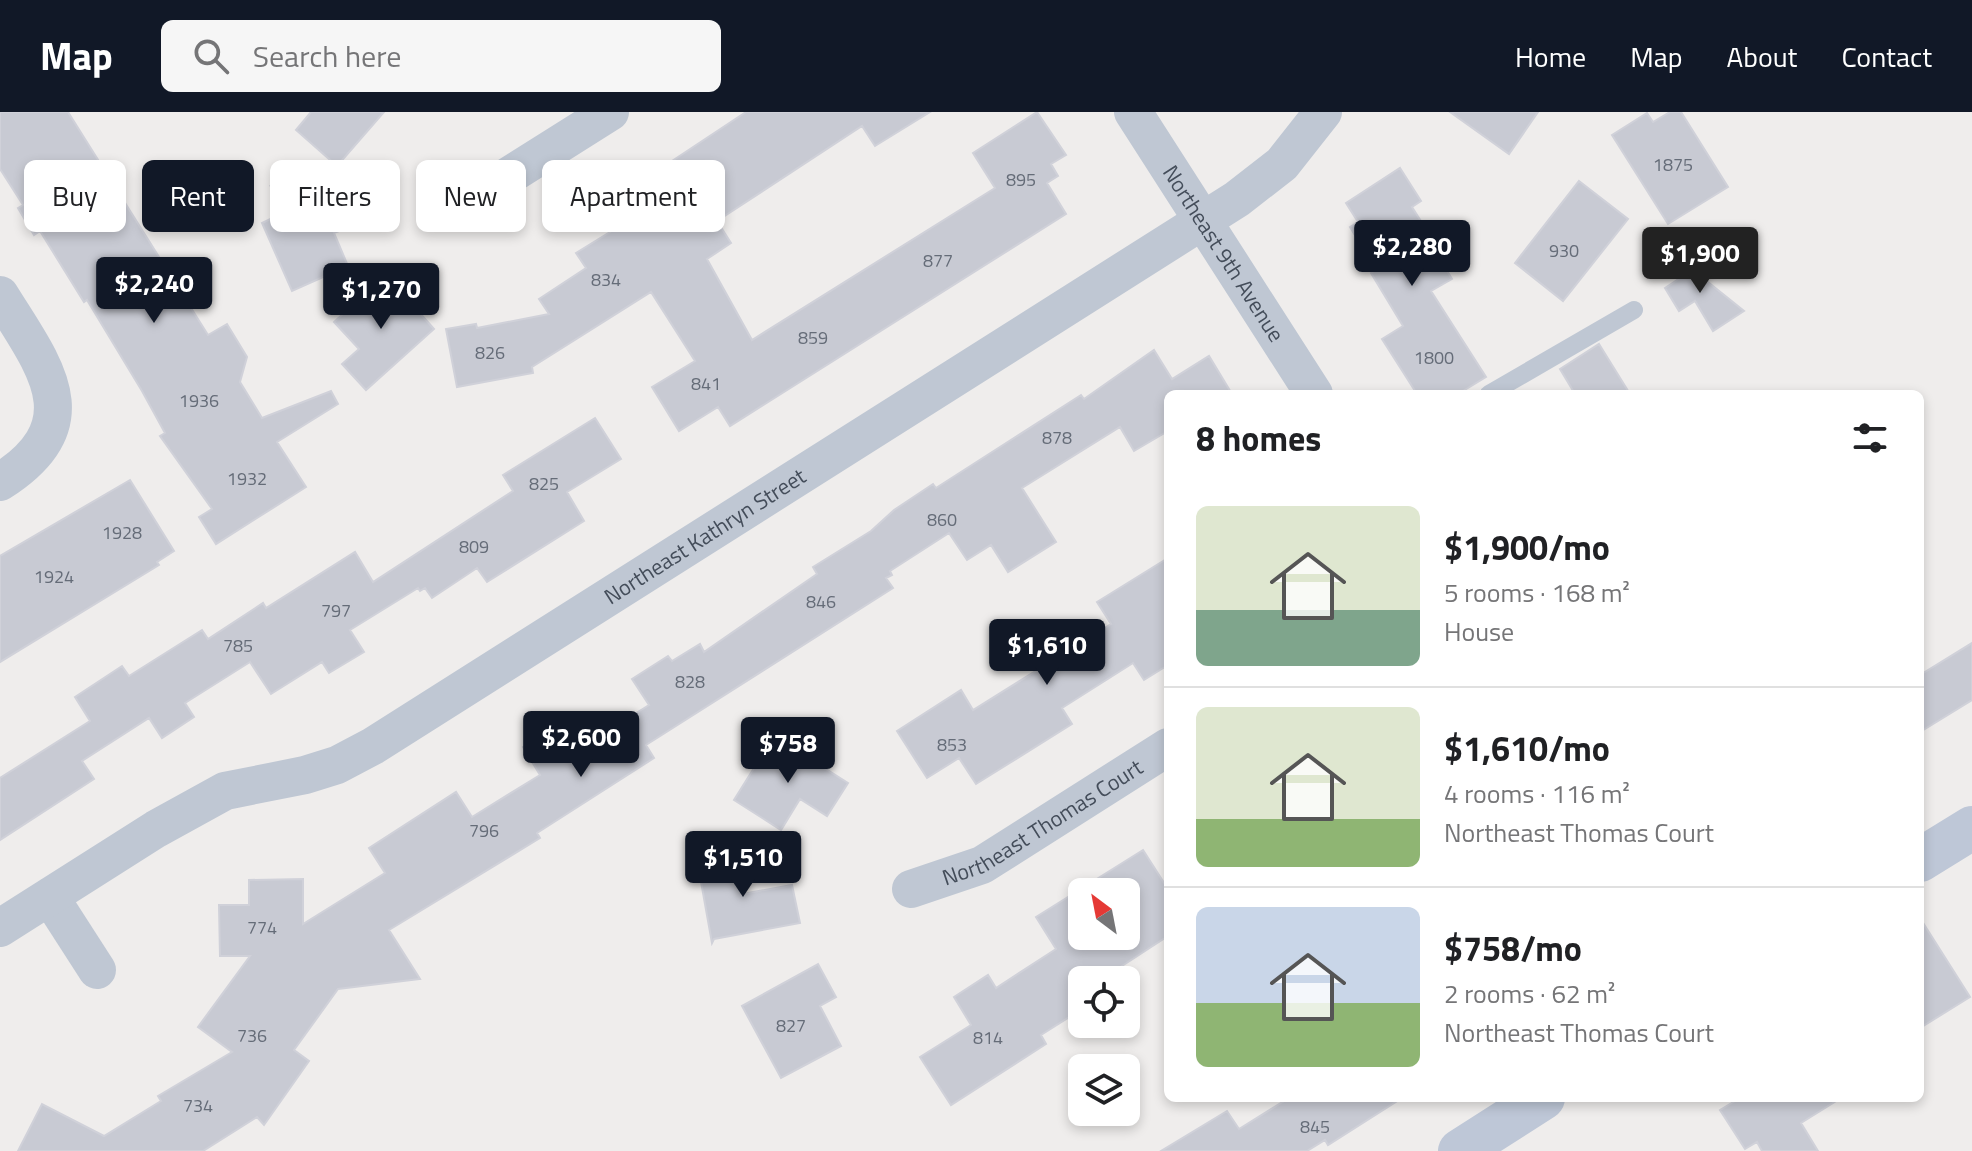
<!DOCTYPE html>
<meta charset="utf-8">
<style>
body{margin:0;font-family:"Titillium Web",sans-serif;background:#f6f6f6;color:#202124;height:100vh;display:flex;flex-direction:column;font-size:30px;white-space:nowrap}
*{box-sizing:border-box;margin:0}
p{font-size:26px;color:#757577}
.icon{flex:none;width:44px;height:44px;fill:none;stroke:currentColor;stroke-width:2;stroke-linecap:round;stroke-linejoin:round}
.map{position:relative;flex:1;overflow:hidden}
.side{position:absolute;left:1164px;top:278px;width:760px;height:712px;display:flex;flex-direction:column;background:#fff;border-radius:12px;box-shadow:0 4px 12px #0003}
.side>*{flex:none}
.hud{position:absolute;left:24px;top:48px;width:760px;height:72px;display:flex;gap:16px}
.needle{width:52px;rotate:328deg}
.fabs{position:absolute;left:1068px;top:766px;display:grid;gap:16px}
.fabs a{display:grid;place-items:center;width:72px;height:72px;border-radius:12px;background:#fff;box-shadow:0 4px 12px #0003;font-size:40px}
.price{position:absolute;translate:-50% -68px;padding:0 18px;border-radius:8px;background:#111827;color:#fff;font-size:26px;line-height:52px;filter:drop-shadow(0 2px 4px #0008)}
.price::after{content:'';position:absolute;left:50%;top:48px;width:24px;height:18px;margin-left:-12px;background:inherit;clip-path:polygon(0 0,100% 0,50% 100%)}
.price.on{background:#222;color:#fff}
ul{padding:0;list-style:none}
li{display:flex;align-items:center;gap:24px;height:200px;padding:0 32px}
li+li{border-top:2px solid #e0e0e0}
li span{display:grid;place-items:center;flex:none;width:224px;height:160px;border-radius:12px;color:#555}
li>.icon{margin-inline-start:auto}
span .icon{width:96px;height:96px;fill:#fffc;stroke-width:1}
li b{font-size:34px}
h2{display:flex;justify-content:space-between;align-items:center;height:96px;padding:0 32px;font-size:34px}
.chip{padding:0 28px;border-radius:12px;background:#fff;box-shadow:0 4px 12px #0003;font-size:28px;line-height:72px}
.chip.on{background:#111827;color:#fff}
header{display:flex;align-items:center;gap:48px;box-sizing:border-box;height:112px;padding:0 40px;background:#111827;color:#fff}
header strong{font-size:38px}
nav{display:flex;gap:44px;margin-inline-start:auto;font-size:28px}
.search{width:560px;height:72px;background:#f6f6f6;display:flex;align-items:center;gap:20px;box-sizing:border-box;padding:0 28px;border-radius:12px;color:#757577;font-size:30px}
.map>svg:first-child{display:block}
.building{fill:#c8cad3;stroke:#d0d1d9;stroke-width:2;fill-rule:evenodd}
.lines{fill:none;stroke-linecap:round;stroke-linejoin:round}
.lane{stroke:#bfc7d3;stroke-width:18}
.street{stroke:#bfc7d3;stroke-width:38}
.secondary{stroke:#bec7d7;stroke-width:44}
.labels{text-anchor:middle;stroke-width:6;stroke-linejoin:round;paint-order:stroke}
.number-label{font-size:18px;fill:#656c78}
.street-label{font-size:22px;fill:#444d5a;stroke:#fff}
</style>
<header>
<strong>Map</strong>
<div class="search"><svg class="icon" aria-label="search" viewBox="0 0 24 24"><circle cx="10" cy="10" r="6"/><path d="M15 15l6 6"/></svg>Search here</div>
<nav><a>Home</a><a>Map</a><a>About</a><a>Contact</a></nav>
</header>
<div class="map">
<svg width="1972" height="1039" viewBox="0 0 1972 1039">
<rect width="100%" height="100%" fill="#efedec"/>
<path class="building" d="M0,0h68l140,223 19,-11 20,33 -7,25 22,36 69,-27 7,13 -61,38 29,45 -90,57 -17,-27 13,-8 -52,-73 5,-3 -23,-42 -55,-91 -3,2 -44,-71 -6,4 -16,-27 5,-3 -23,-36z
M311,0h73l-47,54 -41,-36z
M746,0h184l-55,34 -13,-20 -145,95 14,22 -24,16 45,81 243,-152 -22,-35 64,-41 29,43 -15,9 7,12 -11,7 19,31 -336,212 -12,-19 -39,24 -27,-44 43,-26 -44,-69 -119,75 1,6 -76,14 -11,-58 30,-5 1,4 72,-14 -10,-15 47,-31 -10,-15 55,-34 -9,-14 49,-32 -5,-8z
M1450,0h88l-29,42z
M1670,0h11l47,75 -60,37 -56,-89 35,-22 6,9z
M1400,56l21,33 -9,6 33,52 -4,2 11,18 -21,12 55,86 -28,17h-41l-35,-55 21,-13 -32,-53 5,-3 -26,-43 8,-5 -12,-19z
M1579,69l49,38 -65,82 -48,-38z
M271,75l30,15 34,-14 17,38 -18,7 14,33 -56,25 -30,-68 21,-10z
M1667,138l26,20 51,41 -31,20 -18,-30 -16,10 -14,-23 15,-10 -16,-25z
M386,163l48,54 -68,61 -24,-26 17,-15 -25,-27z
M1599,232l31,50h-55l-15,-25z
M1154,238l18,29 37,-23 23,38h-64v37l-34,20 -14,-24 -98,61 34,54 -48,30 -17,-27 -24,15 -18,-27 -59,38 2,4 -6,3 7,10 -247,157 8,13 -117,75 3,5 -151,92 31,49 -82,10 -44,61 15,11 -45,64 -7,-8 -54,34h-185l24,-47 62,32 57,-35 -3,-5 74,-44 -34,-25 52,-71h-30l-1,-51h30v-25l54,-1v45l82,-51 -16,-25 87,-56 16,25 68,-42 -17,-28 43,-26 16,26 67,-42 -17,-26 36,-23 4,5 28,-17 4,8 113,-78 -4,-7 58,-36 23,-21 39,-26 3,4 145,-93 3,4z
M595,306l26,41 -54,33 17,29 -97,61 -10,-14 -45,30 -7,-10 -5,3 -2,-3 -68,42 14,22 -35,21 -7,-11 -51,32 -21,-32 -65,41 9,14 -32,21 -13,-20 -67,43 12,18 -94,61v-62l90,-57 -15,-24 47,-31 7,10 73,-46 6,9 55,-36 3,5 89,-56 18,30 140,-91 -10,-16z
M130,368l44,71 -17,11 2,3 -159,97v-106z
M1168,446v107l-24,15 -11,-17 -71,45 10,16 -96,60 -17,-26 -32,20 -30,-47 64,-41 12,20 138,-86 -14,-22z
M1972,531v57l-52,32v-57z
M774,624l74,47 -21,33 -27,-17 -19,31 -47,-30z
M1143,738l25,39v47l-46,30 8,12 -4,3 -44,-1v29l-41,26 5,9 -95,61 -31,-48 51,-32 -17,-28 34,-22 8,13 60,-39 -20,-32zM1082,780h44v44h-44z
M767,741l-25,41 50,-9 8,38 -86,16 -2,4 -14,-78z
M1920,806l50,79 -50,31z
M818,852l18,33 -16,9 21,40 -60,32 -39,-72z
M1289,986h113l-74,47 -3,-5 -18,11h-146l66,-40 12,18z
M1740,986h101l-40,25 17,28h-56l-5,-9 -12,7 -25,-39z"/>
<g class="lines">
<path class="lane" d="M1489,282l145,-84"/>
<g class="street">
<path id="s1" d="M1133,0l181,282"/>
<path d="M475,85l135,-85"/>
<path d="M0,183c44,71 93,128 0,187"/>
<path id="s2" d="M911,777l71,-24 186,-118"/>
<path d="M50,785l47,73"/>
<path id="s3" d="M0,816l156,-99 69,-38 80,-16 32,-10 36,-19 864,-547 45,-35 41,-52"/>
</g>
<path class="secondary" d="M1920,748l52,-32
M1460,1039l83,-53"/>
</g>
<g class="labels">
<g class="number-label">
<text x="1673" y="59">1875</text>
<text x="1021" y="74">895</text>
<text x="1564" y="145">930</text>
<text x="938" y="155">877</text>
<text x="606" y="174">834</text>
<text x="813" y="232">859</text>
<text x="490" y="247">826</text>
<text x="1434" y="252">1800</text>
<text x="706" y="278">841</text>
<text x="199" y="295">1936</text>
<text x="1057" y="332">878</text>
<text x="247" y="373">1932</text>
<text x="544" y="378">825</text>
<text x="942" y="414">860</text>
<text x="122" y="427">1928</text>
<text x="474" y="441">809</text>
<text x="54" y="471">1924</text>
<text x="821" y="496">846</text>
<text x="336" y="505">797</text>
<text x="238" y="540">785</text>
<text x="690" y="576">828</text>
<text x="952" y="639">853</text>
<text x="484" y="725">796</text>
<text x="262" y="822">774</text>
<text x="791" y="920">827</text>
<text x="252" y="930">736</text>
<text x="988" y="932">814</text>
<text x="198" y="1000">734</text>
<text x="1315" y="1021">845</text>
</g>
<g class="street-label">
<text dy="8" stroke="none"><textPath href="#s1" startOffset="168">Northeast 9th Avenue</textPath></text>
<text dy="8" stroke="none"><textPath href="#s3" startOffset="812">Northeast Kathryn Street</textPath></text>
<text dy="8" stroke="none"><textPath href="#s2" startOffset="148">Northeast Thomas Court</textPath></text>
</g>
</g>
</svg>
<div class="fabs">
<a><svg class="needle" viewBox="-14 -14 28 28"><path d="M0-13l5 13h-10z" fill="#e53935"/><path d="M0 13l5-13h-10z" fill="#757577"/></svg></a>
<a><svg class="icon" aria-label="locate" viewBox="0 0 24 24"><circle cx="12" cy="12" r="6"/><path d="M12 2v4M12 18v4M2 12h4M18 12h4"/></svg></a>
<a><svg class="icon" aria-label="layers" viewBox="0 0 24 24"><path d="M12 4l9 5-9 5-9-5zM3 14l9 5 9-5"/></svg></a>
</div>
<b class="price" style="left:1412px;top:176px">$2,280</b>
<b class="price on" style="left:1700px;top:183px">$1,900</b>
<b class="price" style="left:154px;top:213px">$2,240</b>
<b class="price" style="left:381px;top:219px">$1,270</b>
<b class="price" style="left:1047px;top:575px">$1,610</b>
<b class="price" style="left:581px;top:667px">$2,600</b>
<b class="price" style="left:788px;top:673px">$758</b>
<b class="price" style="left:743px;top:787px">$1,510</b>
<div class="hud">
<a class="chip">Buy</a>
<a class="chip on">Rent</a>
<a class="chip">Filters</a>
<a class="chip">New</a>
<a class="chip">Apartment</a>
</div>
<section class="side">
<h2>8 homes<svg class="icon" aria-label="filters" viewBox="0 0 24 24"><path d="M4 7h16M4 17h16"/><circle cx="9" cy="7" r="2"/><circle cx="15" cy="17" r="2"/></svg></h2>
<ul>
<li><span style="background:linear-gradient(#dfe7d0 65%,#7fa58c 0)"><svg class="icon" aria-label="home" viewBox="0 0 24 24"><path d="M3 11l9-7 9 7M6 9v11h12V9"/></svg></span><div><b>$1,900/mo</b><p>5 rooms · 168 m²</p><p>House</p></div></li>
<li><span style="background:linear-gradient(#dfe7d0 70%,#8fb573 0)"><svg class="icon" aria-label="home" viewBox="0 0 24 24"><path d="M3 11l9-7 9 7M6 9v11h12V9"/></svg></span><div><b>$1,610/mo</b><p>4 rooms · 116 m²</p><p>Northeast Thomas Court</p></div></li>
<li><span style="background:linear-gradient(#c9d6e8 60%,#8fb573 0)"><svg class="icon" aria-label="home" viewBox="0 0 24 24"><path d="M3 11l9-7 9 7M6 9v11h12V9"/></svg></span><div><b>$758/mo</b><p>2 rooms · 62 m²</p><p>Northeast Thomas Court</p></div></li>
</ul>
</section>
</div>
